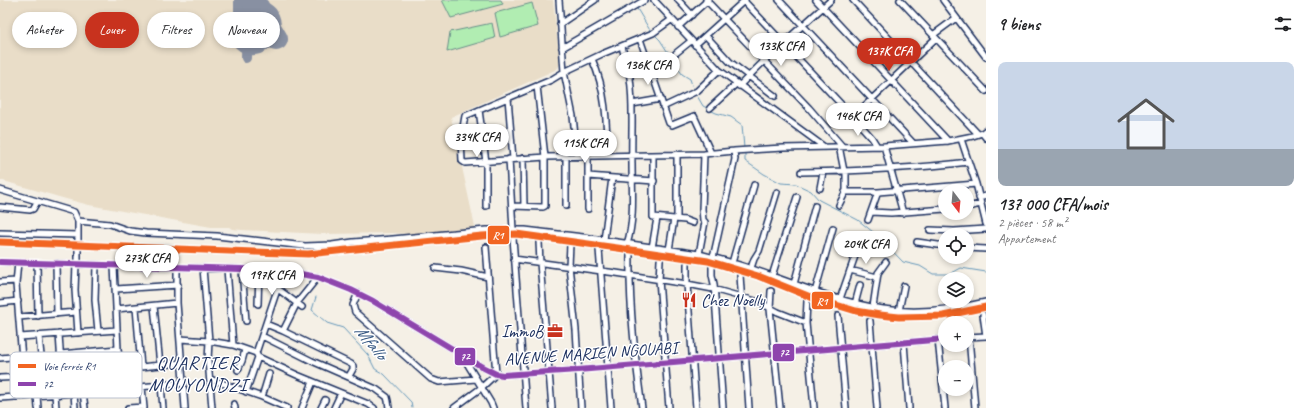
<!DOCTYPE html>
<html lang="fr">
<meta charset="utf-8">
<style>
body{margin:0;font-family:Caveat,sans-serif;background:#f6f6f6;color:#202124;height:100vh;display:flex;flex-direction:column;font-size:15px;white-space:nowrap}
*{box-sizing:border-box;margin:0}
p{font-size:13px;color:#757577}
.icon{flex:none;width:22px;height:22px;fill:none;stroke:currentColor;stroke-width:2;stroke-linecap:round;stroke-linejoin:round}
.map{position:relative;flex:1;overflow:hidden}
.side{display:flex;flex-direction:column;background:#fff;width:320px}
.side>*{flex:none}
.hud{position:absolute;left:12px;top:12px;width:380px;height:36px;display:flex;gap:8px}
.needle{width:26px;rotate:164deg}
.tools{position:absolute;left:938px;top:184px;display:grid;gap:8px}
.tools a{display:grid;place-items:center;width:36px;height:36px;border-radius:50%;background:#fff;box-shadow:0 2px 6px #0003;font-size:20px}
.price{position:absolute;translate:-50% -34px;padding:0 9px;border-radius:14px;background:#fff;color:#222;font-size:13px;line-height:26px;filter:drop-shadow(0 1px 2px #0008)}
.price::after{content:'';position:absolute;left:50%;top:24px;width:12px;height:9px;margin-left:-6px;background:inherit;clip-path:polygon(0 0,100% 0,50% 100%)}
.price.active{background:#c8321e;color:#fff}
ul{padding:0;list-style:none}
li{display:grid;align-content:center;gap:8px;height:212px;padding:0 12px}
li span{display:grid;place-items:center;height:124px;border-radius:8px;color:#555}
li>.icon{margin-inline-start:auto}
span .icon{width:72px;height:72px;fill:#fffc;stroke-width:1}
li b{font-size:17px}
h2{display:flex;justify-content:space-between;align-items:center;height:48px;padding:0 12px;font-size:17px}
.tag{padding:0 14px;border-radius:18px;background:#fff;box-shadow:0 2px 6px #0003;font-size:14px;line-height:36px}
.tag.active{background:#c8321e;color:#fff}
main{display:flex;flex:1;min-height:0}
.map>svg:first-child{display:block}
.built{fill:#e9ddc8}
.green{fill:#b1edb2;stroke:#668e88}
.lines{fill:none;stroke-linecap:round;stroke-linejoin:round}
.stream{stroke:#6396b9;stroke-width:1}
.taxiway{stroke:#8890a2;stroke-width:10}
.runway{stroke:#8890a2;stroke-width:24}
.minor-casing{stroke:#1b2f5e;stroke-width:8}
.minor{stroke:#fff;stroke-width:5}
.rail-casing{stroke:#1b2f5e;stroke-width:2.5}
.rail{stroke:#fff;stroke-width:1;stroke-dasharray:3;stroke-linecap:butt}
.bus-1-casing{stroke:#fff;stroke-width:9}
.bus-1{stroke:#8e44ad;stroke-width:6}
.rail-1-casing{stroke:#fff;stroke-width:10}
.rail-1{stroke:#f26522;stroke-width:7}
.labels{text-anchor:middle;stroke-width:3;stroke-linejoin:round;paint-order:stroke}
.poi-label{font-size:17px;fill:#1b2f5e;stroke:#fff;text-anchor:start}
.street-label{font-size:17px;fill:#1b2f5e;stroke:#fff}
.water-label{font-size:18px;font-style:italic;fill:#395a84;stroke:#fff}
.quarter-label{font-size:19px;letter-spacing:1px;fill:#1b2f5e;stroke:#fff}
.key{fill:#fff;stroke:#bbc1cf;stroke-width:1}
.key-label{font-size:11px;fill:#1b2f5e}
.line-badge{stroke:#fff;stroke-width:1.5}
.badge-label{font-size:11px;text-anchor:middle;font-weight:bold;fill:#fff}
</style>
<main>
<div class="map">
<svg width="986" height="408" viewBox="0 0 986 408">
<rect width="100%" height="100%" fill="#f5f0e6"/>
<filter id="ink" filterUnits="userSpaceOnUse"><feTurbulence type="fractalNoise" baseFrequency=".025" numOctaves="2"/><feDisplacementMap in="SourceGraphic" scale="8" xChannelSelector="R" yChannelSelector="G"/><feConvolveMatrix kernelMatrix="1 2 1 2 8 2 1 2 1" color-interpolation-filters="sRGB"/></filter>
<g filter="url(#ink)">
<path class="built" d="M0,0h553l7,64 -3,5 -106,48 25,114 -69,3 -12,-1 -73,1 -80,-4 -10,-1 -3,-2h-18l-122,-22 -23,-6 -66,-19z"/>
<path class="green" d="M442,0h59l2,4 -52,14z
M532,3l6,23 -38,11 -5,-24z
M492,23l3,15 -48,14 3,-20z"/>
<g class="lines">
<path class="stream" d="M632,0l3,5
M636,7l15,25
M654,34l6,6 22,34 8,5 4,12
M696,94l7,12 4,2
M710,110l6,3 15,4 11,8 2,23
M745,153v8l19,13 17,9 15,1 15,7 8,9 39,20 20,16 25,26 17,4 13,8h17l11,-6 25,4
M316,297l-4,13 15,13 16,5 25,27 7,14 9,5 27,28 1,6"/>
<path class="taxiway" d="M239,0v44c28,25 57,-35 17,-39
M246,58l1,-58"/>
<path class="runway" d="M253,0l23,39"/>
<defs>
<path id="minor" d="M559,0l5,72 9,44 4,40
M654,0l65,70 104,76
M678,0l14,15
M706,0l103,108 33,38
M779,0l134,143
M816,0l132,141
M853,0l125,134
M900,0l86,91
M943,0l43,57
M744,1l109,116 19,21 5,8
M671,20l-18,13 -51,21 -38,18 -13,8 -86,36 -4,23 1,22 3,2 80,-6 159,-3 30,-3 49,-3 101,-2 64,-5 25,-5 9,-3 4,-3
M560,24l35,-24
M678,27l30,-27
M933,35l23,-17
M706,36l24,26 45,34
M640,39l29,84 3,2 22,-9 17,37
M695,45l50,-45
M622,46c2,10 6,21 8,32 4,29 1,58 2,86 0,27 3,55 -5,80
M562,48l83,-48
M676,53l15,-12
M592,59c14,31 15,63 15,96
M739,86l32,-32 60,-54
M508,98l5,61
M632,104l29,-5
M663,107l34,-16 22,-21
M710,108l26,-24
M479,110l7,52v44
M853,117l83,-79
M982,133l4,5
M961,139l15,45 10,40
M839,146l5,25
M884,146l19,67
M677,154v65
M653,155v62l32,3 8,3
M566,156v50
M523,158l1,48
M509,159l4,71
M801,172c56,-1 112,-3 167,-10
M588,176l66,5
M820,188l3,-16
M0,190l74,22 4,9v43
M845,192h33l98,-8
M979,198l7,-2
M839,205l7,-14v-20
M512,206l31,1 2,-1v-49l-8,-71
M0,207l30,3 3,-1 4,-7
M967,207l14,-3
M588,209v-54
M871,212l20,1 54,-4
M868,220l10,-28
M78,221l32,3 20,7 16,2 71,3 88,10 27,-1 21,-3 40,-3 93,-9h39l58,7 116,17c24,6 49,13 73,22 36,13 73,27 111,33 34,5 69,1 103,-7
M930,230l24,1 32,-2
M0,233l78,2
M513,238l13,170
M604,240l8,-62
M539,242l1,21 12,145
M917,242l28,4
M570,244l-1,22 7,64 5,78
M652,248l5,-30
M967,248l19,1
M599,249l12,159
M669,250l5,-31
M699,254l6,-32 -2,-2 -1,-11 2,-55
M630,255c-1,51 5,102 12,153
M713,258l22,-99 -1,-8
M514,259l102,14 71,11 26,5 46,13 19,10 28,11
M660,260l-1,20 10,128
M0,262l242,7 53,4 23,4 33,13 22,11 111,67 12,6 7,1 75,-5 367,-31
M18,262l-2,22 9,112
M37,263l1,53
M56,263l1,51
M732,263l22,-78
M76,264l-1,26 3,43
M687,264v20l9,124
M96,265l-1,35 3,31
M114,266l4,83 4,40
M712,266v9l2,9 9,124
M177,267v36l8,105
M203,268l6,73 -1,19 4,48
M435,268l26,3 27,6
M751,268l3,-9 5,-8 18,-59
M227,269l6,76
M242,269l4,52
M850,270l27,7
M268,271l-1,9 11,9 24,18
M740,275l9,133
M772,276l25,-79
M0,282l16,-1
M794,284l21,-78
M116,289l62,-4
M771,291l-1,18 10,99
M815,292l18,-64
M358,293l-5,12 2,7 76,67 8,3 37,-3
M840,299l21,-60
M807,301l-1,22 8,85
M0,303l18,-2
M258,304l1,-33
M855,304l5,-19
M154,306l6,59
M873,307l5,-34 8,-11
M136,308l5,59
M116,309l61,-6
M899,311l5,-25
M983,315l3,21
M838,316l8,92
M19,317l57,-5
M870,321l7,87
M266,324l17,7 68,33 2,2v3l-4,7
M283,331l14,-28 21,-26
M59,334l4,60
M39,336l6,59
M262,336l50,25 64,28 11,8 1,4 1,7
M20,337l97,-7
M967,337l19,-1
M969,337l6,71
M180,339l29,2 24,4 23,8 2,4 39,18 71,29 6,4
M938,339l7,69
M904,343l5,65
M98,351l3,39
M256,353l27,-81
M60,354l58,-5
M462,355l29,48 2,5
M0,358l22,-2
M120,369l61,-6
M238,370l4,-9 3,-11
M62,374l38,-3
M0,378l23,-1
M210,379l52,18 25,11
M161,385l2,23
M142,387l2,21
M83,392l2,16
M246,392l12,-35
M74,393l1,15
M55,394l1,14
M37,396l1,12
M262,397l7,-23
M0,398l63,-4 120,-11
M234,404l1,4
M128,408l16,-1
M302,408l11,-26
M321,408l4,-8
M334,408l7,-15
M454,408l27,-20 15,-14 -10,-127"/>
</defs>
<use href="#minor" class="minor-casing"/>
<use href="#minor" class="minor"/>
<defs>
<path id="rail" d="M0,242l308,12 174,-18 34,-2 123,17 69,10 50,15 55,22 43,13 24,4 19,2 44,-1 43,-9"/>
</defs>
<use href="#rail" class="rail-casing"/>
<use href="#rail" class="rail"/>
<defs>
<path id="bus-1" d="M0,262l242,7 53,4 23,4 33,13 22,11 111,67 12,6 7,1 75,-5 367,-31"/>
</defs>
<use href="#bus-1" class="bus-1-casing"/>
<use href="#bus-1" class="bus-1"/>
<defs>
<path id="rail-1" d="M0,242l308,12 174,-18 34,-2 123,17 69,10 50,15 55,22 43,13 24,4 19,2 44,-1 43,-9"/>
</defs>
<use href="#rail-1" class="rail-1-casing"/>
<use href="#rail-1" class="rail-1"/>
</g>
</g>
<defs>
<symbol id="restaurant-bare" viewBox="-9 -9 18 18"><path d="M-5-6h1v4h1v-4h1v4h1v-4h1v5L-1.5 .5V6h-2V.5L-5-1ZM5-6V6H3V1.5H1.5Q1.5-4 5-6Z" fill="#c8321e" stroke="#fff" stroke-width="2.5" paint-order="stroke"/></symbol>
<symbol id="office-bare" viewBox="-9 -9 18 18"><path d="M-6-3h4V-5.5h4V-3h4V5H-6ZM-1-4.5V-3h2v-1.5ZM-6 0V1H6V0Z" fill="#c8321e" stroke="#fff" stroke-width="2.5" paint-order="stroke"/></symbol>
</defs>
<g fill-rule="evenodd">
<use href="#restaurant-bare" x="678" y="289" width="22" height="22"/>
<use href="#office-bare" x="544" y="320" width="22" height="22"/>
</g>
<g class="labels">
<g class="poi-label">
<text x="701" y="306">Chez Noelly</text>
<text x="543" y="337" text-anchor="end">ImmoB</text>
</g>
<g class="street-label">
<text transform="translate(591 353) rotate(-4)" y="6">AVENUE MARIEN NGOUABI</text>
</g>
<g class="water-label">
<text transform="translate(371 342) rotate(50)" y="6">Mfallo</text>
</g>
<g class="quarter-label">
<text x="198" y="369">QUARTIER<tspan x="198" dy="22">MOUYONDZI</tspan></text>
</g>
</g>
<rect x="10" y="352" width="132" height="46" rx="6" class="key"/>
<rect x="18" y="364" width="18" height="4" fill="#f26522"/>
<rect x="18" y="382" width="18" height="4" fill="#8e44ad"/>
<g class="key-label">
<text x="43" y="370">Voie ferrée R1</text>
<text x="43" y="388">72</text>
</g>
<g class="line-badge">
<rect x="487" y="225" width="23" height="20" rx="4" fill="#f26522"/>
<rect x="811" y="291" width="23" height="19" rx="4" fill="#f26522"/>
<rect x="772" y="343" width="23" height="19" rx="4" fill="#8e44ad"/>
<rect x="454" y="347" width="22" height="19" rx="4" fill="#8e44ad"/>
</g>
<g class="badge-label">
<text x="498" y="239">R1</text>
<text x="822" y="305">R1</text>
<text x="784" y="356">72</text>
<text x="465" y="360">72</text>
</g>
</svg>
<div class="tools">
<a><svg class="needle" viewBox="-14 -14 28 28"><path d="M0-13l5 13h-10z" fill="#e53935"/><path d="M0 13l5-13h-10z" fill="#757577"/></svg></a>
<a><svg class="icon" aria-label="locate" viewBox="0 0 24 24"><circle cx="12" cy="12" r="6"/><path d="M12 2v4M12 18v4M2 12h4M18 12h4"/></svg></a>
<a><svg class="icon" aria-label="layers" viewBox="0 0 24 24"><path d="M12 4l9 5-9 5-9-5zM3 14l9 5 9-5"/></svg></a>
<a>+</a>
<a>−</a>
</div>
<b class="price" style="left:781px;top:67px">133K CFA</b>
<b class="price active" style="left:889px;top:72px">137K CFA</b>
<b class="price" style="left:648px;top:86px">136K CFA</b>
<b class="price" style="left:858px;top:137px">146K CFA</b>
<b class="price" style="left:477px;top:158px">334K CFA</b>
<b class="price" style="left:585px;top:164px">115K CFA</b>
<b class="price" style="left:866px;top:265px">204K CFA</b>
<b class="price" style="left:147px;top:279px">273K CFA</b>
<b class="price" style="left:272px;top:296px">197K CFA</b>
<div class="hud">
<a class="tag">Acheter</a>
<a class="tag active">Louer</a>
<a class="tag">Filtres</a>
<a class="tag">Nouveau</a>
</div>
</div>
<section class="side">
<h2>9 biens<svg class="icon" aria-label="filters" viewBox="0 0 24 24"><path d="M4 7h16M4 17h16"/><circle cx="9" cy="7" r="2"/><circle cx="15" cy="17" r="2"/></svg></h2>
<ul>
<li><span style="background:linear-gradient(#c9d6e8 70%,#9aa5b1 0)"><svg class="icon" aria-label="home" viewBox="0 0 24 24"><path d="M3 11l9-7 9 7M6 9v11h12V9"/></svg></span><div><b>137 000 CFA/mois</b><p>2 pièces · 58 m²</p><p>Appartement</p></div></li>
</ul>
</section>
</main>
